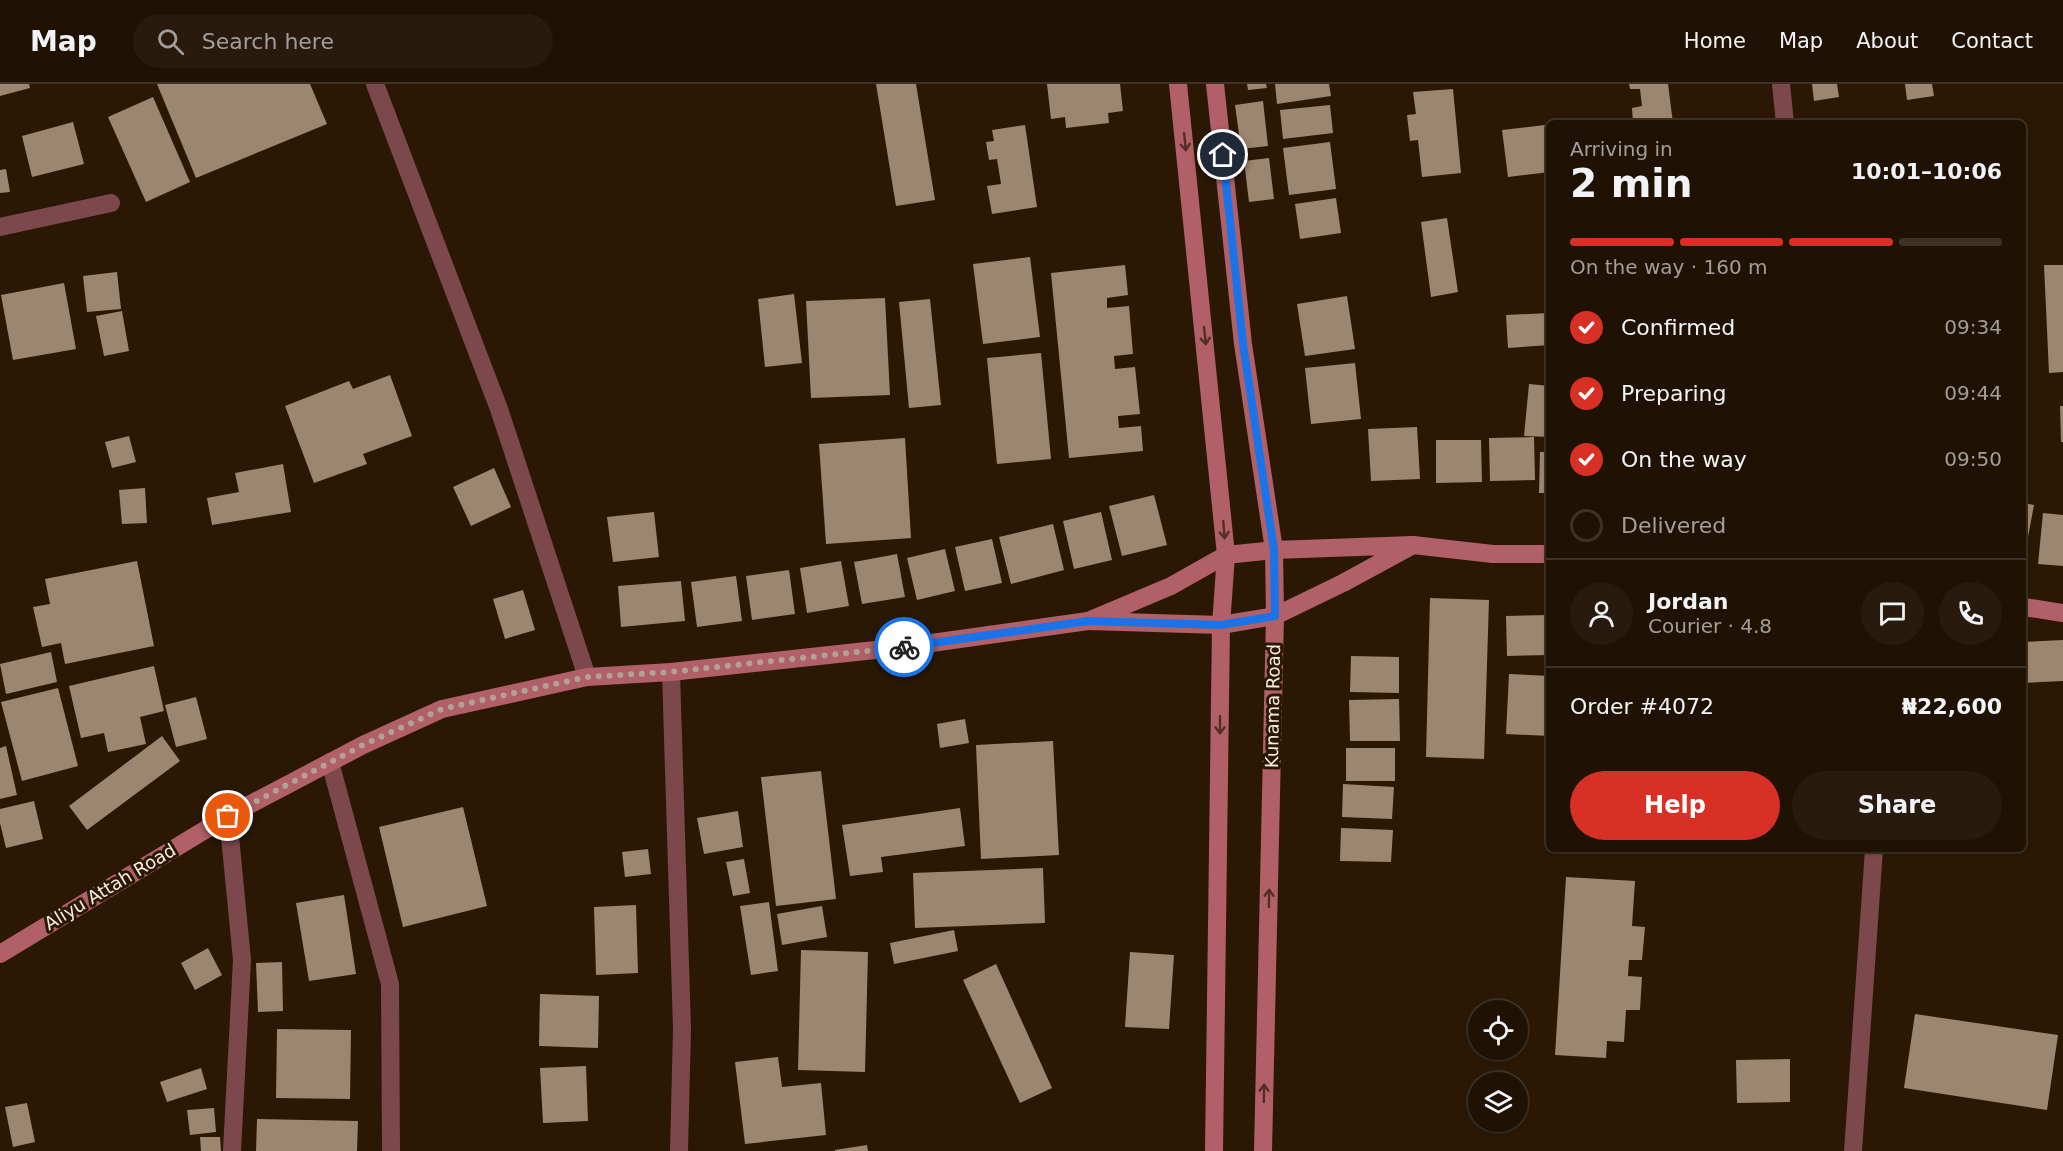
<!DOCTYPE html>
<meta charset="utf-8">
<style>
:root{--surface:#201203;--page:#281b0d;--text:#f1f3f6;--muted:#a29e9a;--line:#3d3225;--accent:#d93025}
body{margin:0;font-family:"DejaVu Sans",sans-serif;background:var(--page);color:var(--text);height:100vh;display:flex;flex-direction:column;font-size:22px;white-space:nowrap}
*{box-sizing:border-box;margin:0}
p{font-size:20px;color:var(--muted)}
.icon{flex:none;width:33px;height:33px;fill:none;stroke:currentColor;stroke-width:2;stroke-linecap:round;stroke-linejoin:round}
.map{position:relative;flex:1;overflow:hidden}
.drawer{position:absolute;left:1546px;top:36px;width:480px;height:732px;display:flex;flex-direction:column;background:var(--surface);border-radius:9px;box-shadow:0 2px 4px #0004,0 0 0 2px var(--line)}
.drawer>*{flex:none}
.tools{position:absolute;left:1468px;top:916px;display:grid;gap:12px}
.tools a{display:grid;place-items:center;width:60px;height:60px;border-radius:50%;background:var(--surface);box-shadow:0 2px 4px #0004,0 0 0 2px var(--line);font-size:30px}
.pin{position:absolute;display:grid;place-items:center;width:51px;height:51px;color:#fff;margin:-26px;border:3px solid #fff;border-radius:50%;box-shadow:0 2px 6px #0007}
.courier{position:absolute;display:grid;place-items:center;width:60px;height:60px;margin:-30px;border:4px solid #1a73e8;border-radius:50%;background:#fff;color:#222;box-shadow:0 2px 8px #0007}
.head em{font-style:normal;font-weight:800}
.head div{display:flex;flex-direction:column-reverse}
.head{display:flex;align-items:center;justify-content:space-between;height:102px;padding:0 24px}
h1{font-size:39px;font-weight:800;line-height:45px}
.bar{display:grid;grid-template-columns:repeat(4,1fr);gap:9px 6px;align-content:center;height:72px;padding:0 24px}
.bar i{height:8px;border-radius:4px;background:var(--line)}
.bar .current{background:var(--accent)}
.bar p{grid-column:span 4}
.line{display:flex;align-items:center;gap:15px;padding:0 24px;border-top:2px solid var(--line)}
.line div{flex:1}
.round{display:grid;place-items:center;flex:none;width:63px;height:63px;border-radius:32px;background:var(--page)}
ol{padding:0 24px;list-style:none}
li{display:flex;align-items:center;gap:18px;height:66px}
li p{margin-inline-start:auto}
li .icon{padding:6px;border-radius:50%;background:var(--accent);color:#fff;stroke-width:4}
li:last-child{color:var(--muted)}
li i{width:33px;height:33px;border:3px solid var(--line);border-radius:50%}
.button{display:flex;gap:12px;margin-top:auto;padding:12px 24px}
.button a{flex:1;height:69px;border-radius:36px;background:var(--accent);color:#fff;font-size:24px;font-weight:800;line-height:69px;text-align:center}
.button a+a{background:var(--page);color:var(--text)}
header{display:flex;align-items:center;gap:36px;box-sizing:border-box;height:84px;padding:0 30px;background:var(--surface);border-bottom:2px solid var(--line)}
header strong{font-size:28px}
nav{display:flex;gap:33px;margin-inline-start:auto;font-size:21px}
.search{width:420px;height:54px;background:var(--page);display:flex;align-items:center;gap:15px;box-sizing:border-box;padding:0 21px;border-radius:33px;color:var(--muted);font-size:22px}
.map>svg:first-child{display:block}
.building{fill:#9d866f}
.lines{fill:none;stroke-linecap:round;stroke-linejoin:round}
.street{stroke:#7c484c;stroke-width:18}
.secondary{stroke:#b26067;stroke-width:18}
.oneway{stroke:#532e22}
.done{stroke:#b1a293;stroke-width:6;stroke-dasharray:0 10.8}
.route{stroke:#1a73e8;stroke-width:8}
.labels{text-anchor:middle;stroke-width:6;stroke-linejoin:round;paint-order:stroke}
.street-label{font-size:18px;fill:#f9ede0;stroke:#2a1804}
</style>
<header>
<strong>Map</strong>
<div class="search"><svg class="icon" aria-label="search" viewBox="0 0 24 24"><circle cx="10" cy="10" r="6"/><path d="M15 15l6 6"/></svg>Search here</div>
<nav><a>Home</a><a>Map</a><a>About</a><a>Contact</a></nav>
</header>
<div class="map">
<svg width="2063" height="1067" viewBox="0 0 2063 1067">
<rect width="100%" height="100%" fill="#2a1804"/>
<g class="building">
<polygon points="0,0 29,0 30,4 0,12"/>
<polygon points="157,0 310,0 327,40 196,94"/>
<polygon points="876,0 916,0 935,116 896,122"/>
<polygon points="1047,0 1120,0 1123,27 1108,29 1109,39 1066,44 1065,33 1051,35"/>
<polygon points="1247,0 1266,0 1267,4 1248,6"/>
<polygon points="1275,0 1329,0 1331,12 1277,20"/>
<polygon points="1629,0 1668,0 1673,39 1633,39 1632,24 1642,22 1640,5 1630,5"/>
<polygon points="1812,0 1837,0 1839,13 1814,17"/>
<polygon points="1905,0 1932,0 1934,12 1907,16"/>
<polygon points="1453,5 1461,89 1422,93 1418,56 1410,57 1407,31 1416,30 1413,8"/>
<polygon points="153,13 190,98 146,118 108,33"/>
<polygon points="1263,17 1268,62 1241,65 1235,21"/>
<polygon points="1330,21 1333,49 1283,55 1280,26"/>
<polygon points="73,38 84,80 32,93 22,52"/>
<polygon points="1025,41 1037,123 992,130 987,102 1001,100 997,75 989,76 986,58 994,57 992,46"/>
<polygon points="1545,41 1550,88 1508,93 1502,46"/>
<polygon points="1330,58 1336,105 1289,111 1283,64"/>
<polygon points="1269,74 1274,115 1249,118 1244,77"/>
<polygon points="6,85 10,108 0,109 0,86"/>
<polygon points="1336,114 1341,149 1300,155 1295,120"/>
<polygon points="1447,134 1458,208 1431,213 1421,138"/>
<polygon points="1030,173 1040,253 983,260 973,180"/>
<polygon points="1125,181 1128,211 1107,214 1107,224 1129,222 1133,270 1114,272 1115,285 1135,283 1140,330 1118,332 1119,344 1141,342 1143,367 1069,374 1051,189"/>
<polygon points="2044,181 2063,181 2063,288 2049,289"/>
<polygon points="117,188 121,225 87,228 83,192"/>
<polygon points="64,199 76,265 13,276 1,211"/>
<polygon points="794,210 802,279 765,283 758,215"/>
<polygon points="1347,212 1355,265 1305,272 1297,220"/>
<polygon points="885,214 890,311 811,314 806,217"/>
<polygon points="930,215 941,321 909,324 899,218"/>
<polygon points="122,227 129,267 104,272 96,232"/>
<polygon points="1550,229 1550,261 1508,264 1506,231"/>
<polygon points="1041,269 1051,375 997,380 987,274"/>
<polygon points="1355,279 1361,335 1311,340 1305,284"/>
<polygon points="390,291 412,352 363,370 367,380 314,399 285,322 349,297 353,305"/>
<polygon points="1529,300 1550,302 1550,353 1524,352"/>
<polygon points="2060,322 2063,322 2063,358 2061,358"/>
<polygon points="1417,343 1420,395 1371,397 1368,345"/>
<polygon points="129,352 136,378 112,384 105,358"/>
<polygon points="1534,353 1535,396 1490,397 1489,354"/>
<polygon points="905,354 911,454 826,460 819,360"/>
<polygon points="1436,356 1481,356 1482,398 1436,399"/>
<polygon points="1540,368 1550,368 1550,409 1539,409"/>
<polygon points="283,380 291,428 212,441 207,414 239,408 235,389"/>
<polygon points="494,384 511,423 471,442 453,403"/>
<polygon points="145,404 147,439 122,440 119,406"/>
<polygon points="1154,411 1167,461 1122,472 1109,422"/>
<polygon points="2024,419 2034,421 2025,469 2024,469"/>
<polygon points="654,428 659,473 613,478 607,433"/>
<polygon points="1101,428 1112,476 1074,485 1063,437"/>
<polygon points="2043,429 2063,431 2063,482 2038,480"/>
<polygon points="1053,440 1064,486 1011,500 999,453"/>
<polygon points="992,455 1002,499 965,507 955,463"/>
<polygon points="945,465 955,507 917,516 907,474"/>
<polygon points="897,470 905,513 862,520 854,478"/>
<polygon points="137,477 154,562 65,580 61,559 42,563 33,523 50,520 45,495"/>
<polygon points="841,477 849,522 807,529 800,484"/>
<polygon points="789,486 795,530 752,536 746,492"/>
<polygon points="736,492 742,537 697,543 691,498"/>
<polygon points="681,497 685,537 621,543 618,502"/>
<polygon points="523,506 535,546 505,555 493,515"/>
<polygon points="1430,514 1489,516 1484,675 1426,673"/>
<polygon points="1550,531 1550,571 1507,572 1506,532"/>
<polygon points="2063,556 2063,597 2024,599 2024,558"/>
<polygon points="51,568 57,598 6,610 0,580"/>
<polygon points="1351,572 1399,573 1399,609 1350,608"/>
<polygon points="154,582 164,627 140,633 146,660 108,668 104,649 81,654 69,602"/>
<polygon points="1509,590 1550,592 1550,652 1506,650"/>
<polygon points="58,604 78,682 22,697 1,618"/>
<polygon points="196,613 207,655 176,663 165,621"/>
<polygon points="1399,615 1400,657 1350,657 1349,616"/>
<polygon points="965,635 969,659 940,664 937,640"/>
<polygon points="162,652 180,677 87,746 69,722"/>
<polygon points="1053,657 1059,771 981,775 976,661"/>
<polygon points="6,662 17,711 0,715 0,664"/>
<rect x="1346" y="664" width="49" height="33"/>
<polygon points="821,687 836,815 776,822 761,693"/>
<polygon points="1343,700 1394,703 1392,735 1342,733"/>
<polygon points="34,717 43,755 6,764 0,739 0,725"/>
<polygon points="463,723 487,822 403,843 379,743"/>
<polygon points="960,724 965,762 881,773 883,788 850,792 842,741"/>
<polygon points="738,727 743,763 704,770 697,734"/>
<polygon points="1341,744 1393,746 1391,778 1340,777"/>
<polygon points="648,765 651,790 625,793 622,768"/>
<polygon points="744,775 750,809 733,812 726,778"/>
<polygon points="1043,784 1045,839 915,844 913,789"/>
<polygon points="1566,793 1635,797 1632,842 1645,843 1642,876 1629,876 1628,892 1642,893 1640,926 1626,926 1624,958 1607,957 1606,974 1555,971"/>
<polygon points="344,811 356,890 309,897 296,819"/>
<polygon points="769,818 778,887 751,891 740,822"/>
<polygon points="636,821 638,889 596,891 594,823"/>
<polygon points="822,822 827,853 782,861 777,830"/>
<polygon points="954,846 958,867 894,880 890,859"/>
<polygon points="208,864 222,891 195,906 181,879"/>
<polygon points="801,866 868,868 865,988 798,986"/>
<polygon points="1130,868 1174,871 1169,945 1125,943"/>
<polygon points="282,878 283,927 258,928 256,879"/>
<polygon points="996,880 1052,1004 1020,1019 963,896"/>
<polygon points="540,910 599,912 598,964 539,962"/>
<polygon points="1915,930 2058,951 2047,1026 1904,1004"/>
<polygon points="277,945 351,946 350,1015 276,1014"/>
<polygon points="778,973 782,1003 821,999 826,1051 745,1060 735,978"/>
<polygon points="1790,975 1790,1018 1737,1019 1736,976"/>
<polygon points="586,982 588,1037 543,1039 540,984"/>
<polygon points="201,984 207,1005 167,1018 160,998"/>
<polygon points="27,1019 35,1058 13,1063 5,1023"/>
<polygon points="214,1024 216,1048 190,1051 187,1026"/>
<polygon points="257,1035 358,1037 357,1067 256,1067"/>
<polygon points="200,1053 220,1053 221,1067 201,1067"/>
<polygon points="867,1061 868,1067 835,1067 835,1066"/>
</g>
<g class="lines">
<g class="street">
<polyline points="375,0 499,325 587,593"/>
<polyline points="1781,0 1785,39"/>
<polyline points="0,143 111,119"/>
<polyline points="671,588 682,945 679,1067"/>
<polyline points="330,678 390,900 391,1067"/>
<polyline points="228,732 242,876 232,1067"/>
<polyline points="1853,1067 1874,765"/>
</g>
<g class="secondary">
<polyline points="1178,0 1226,471 1221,541 1214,1067"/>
<polyline points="1215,0 1243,260 1274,466 1275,532 1263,1067"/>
<polygon points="1413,461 1343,499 1275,532 1221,541 1088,537 1171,502 1226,471 1274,466"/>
<polyline points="1413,461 1493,470 1550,470"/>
<polyline points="2024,523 2063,529"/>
<polyline points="0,870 228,732 363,661 442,625 587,593 671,588 903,563 1088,537"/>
</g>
</g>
<defs><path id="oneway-shaft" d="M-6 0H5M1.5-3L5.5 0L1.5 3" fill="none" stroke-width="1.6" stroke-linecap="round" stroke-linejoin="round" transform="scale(1.5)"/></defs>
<g class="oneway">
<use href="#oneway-shaft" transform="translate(1185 58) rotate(84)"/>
<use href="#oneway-shaft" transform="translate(1205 252) rotate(84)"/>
<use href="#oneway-shaft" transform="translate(1224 446) rotate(85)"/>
<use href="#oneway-shaft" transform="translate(1220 641) rotate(90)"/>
<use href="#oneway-shaft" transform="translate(1269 814) rotate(-89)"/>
<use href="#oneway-shaft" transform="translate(1264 1009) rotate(-89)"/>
</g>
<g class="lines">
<polyline class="done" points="228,732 363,661 442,625 587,593 670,588 904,563"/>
<polyline class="route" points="904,563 1088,537 1221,541 1275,532 1274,466 1243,260 1223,71"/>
</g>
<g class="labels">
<g class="street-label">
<text transform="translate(1273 622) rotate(-89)" y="6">Kunama Road</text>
<text transform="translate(110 803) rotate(-31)" y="6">Aliyu Attah Road</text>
</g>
</g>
</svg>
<div class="tools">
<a><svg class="icon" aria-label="locate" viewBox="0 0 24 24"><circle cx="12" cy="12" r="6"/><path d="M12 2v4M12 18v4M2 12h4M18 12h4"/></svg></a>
<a><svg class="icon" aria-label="layers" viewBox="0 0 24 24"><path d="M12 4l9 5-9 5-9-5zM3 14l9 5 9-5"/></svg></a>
</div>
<div class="pin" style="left:228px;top:732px;background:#ea580c"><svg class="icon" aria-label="bag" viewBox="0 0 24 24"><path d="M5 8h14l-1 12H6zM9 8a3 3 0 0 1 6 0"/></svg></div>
<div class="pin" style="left:1223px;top:71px;background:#1f2937"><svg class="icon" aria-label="home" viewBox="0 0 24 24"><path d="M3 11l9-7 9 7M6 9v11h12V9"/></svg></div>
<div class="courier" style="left:904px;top:563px"><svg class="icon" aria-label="bike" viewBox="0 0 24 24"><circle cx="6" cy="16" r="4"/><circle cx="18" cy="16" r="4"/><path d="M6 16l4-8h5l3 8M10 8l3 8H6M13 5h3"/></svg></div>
<section class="drawer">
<div class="head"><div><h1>2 min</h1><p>Arriving in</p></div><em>10:01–10:06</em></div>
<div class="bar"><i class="current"></i><i class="current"></i><i class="current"></i><i></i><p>On the way · 160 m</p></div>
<ol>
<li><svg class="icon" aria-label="check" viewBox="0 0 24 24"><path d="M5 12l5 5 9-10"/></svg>Confirmed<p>09:34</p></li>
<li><svg class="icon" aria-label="check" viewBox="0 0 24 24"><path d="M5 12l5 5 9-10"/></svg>Preparing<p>09:44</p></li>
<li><svg class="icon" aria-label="check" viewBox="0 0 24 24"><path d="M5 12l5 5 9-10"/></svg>On the way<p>09:50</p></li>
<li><i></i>Delivered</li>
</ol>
<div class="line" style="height:108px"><a class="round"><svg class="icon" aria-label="person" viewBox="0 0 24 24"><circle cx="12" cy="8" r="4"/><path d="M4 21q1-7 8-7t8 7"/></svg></a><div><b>Jordan</b><p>Courier · 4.8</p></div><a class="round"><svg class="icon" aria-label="chat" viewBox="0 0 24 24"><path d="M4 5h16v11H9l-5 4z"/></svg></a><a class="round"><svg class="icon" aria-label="phone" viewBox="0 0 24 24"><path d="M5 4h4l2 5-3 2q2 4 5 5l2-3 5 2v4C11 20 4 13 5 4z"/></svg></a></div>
<div class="line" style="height:78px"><div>Order #4072</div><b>₦22,600</b></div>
<div class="button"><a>Help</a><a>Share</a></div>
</section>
</div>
